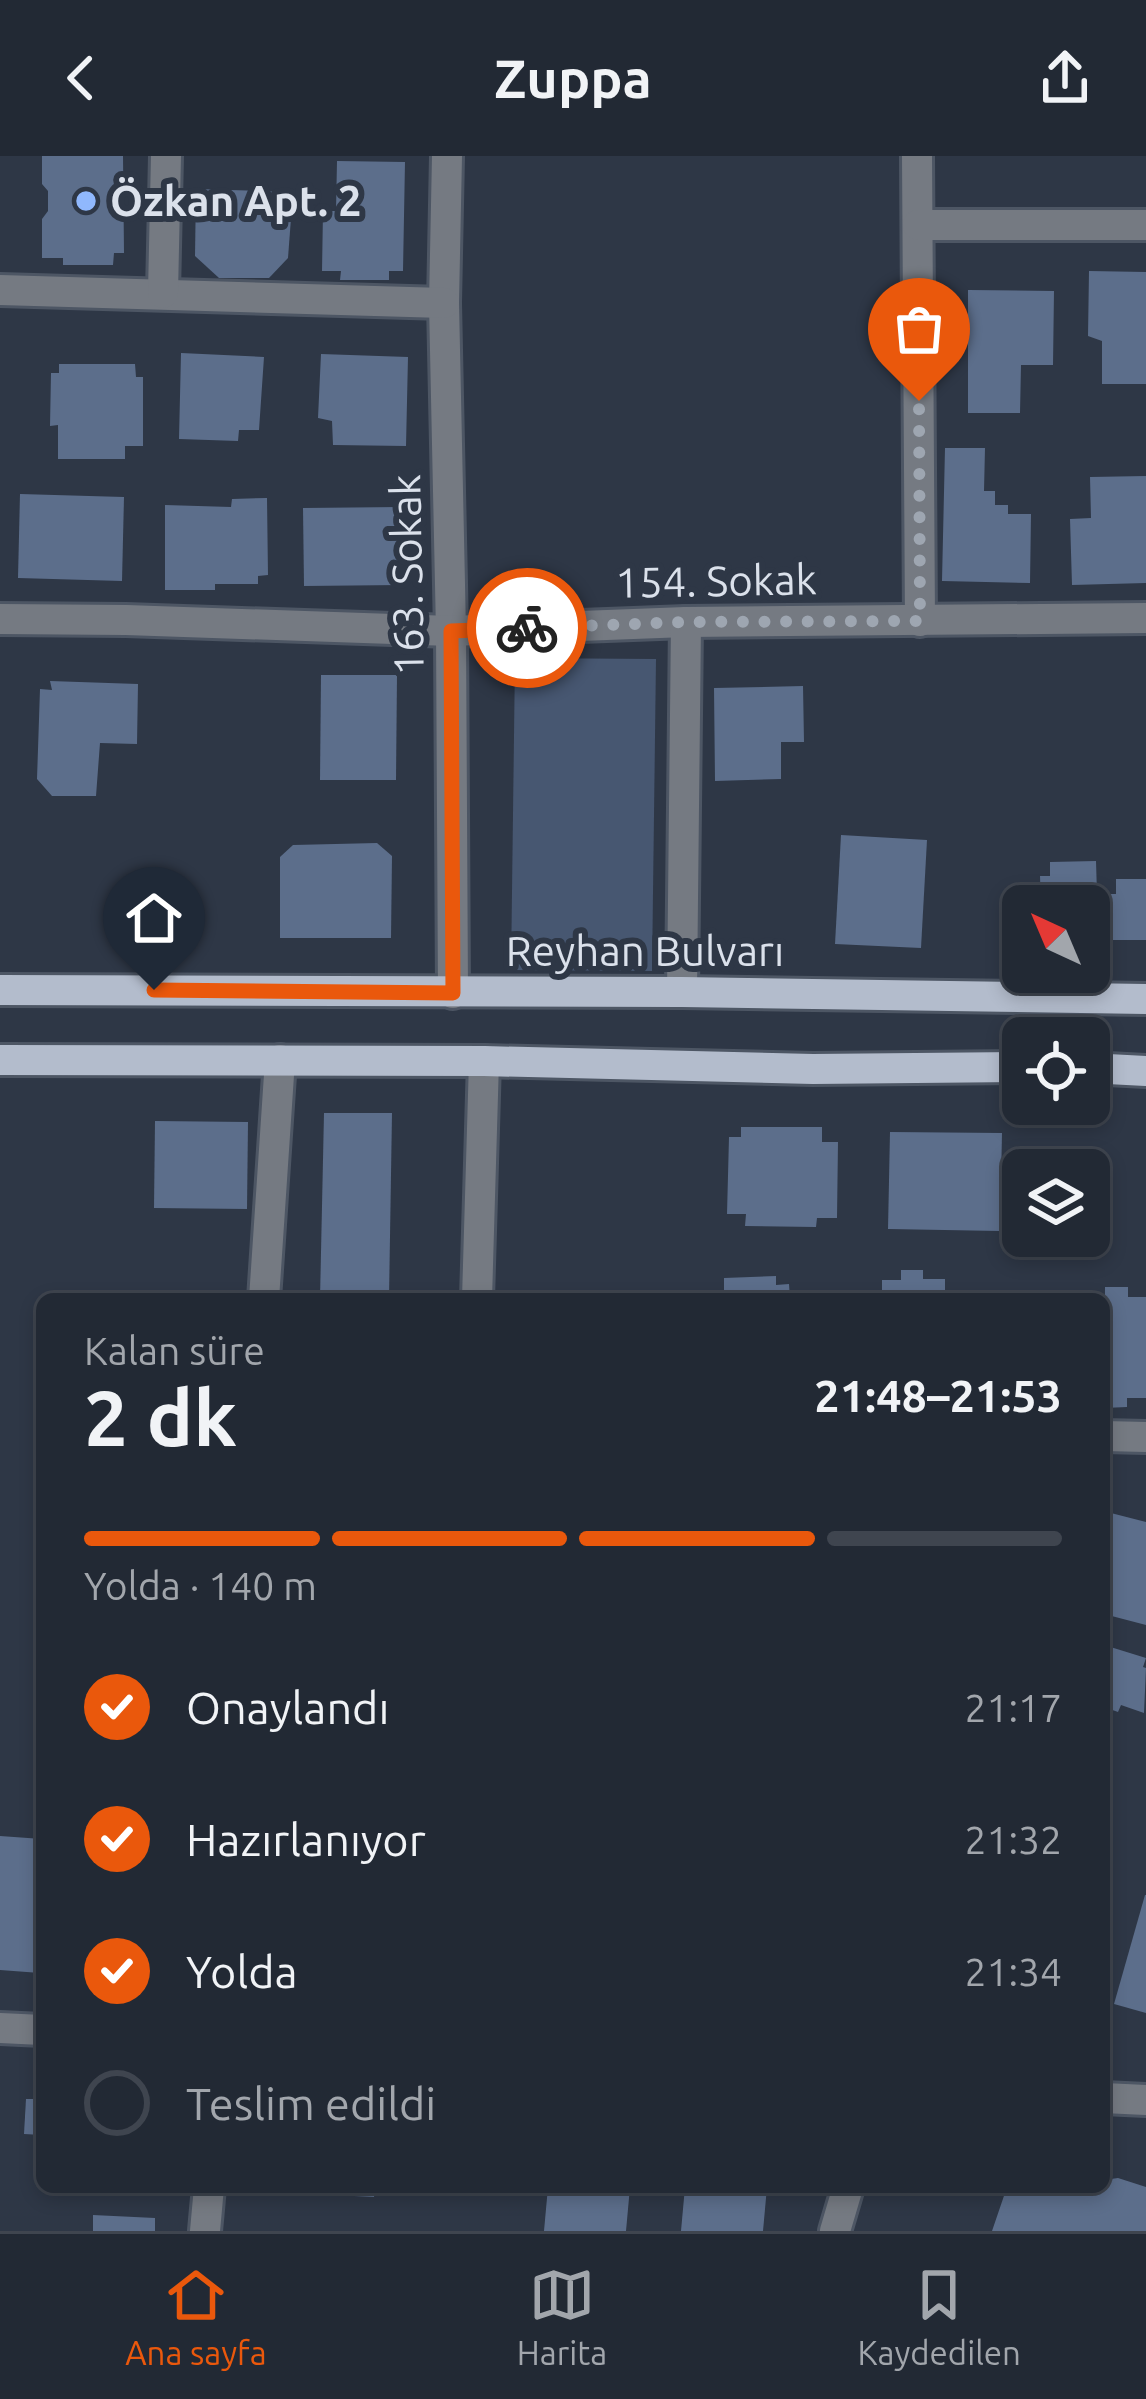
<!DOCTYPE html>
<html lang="tr">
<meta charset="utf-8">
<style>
:root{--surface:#222934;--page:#2e3540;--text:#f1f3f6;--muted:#a2a6ac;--line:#3f454f;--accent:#ea580c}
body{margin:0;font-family:Ubuntu,sans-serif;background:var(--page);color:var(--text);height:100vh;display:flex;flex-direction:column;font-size:45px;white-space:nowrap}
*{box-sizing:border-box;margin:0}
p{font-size:39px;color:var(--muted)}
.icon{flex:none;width:66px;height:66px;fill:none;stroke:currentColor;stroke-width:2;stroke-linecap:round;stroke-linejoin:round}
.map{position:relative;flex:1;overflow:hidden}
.side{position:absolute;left:36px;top:1137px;width:1074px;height:900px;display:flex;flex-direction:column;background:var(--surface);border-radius:18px;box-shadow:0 6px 18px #0003,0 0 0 3px var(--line)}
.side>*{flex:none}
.needle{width:78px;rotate:316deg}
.controls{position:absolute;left:1002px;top:729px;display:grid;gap:24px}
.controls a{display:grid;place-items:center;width:108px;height:108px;border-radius:18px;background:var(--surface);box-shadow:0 6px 18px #0003,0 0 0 3px var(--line);font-size:60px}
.pin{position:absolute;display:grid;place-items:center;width:102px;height:102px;color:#fff;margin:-123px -51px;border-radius:50% 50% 50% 0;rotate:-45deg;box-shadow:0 0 12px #0007}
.pin .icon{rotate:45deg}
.courier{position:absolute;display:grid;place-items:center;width:120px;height:120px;margin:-60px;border:9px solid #ea580c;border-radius:50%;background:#fff;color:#222;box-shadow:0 3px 15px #0007}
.overview em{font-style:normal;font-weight:700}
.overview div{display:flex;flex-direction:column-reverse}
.overview{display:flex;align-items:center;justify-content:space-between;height:204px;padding:0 48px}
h1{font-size:78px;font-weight:700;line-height:90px}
.bar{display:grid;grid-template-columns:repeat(4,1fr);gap:18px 12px;align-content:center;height:144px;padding:0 48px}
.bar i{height:15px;border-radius:9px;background:var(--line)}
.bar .active{background:var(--accent)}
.bar p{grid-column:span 4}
ol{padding:0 48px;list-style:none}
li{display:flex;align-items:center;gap:36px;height:132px}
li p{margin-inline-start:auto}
li .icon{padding:12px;border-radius:50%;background:var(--accent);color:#fff;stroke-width:4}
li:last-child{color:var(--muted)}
li i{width:66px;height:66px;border:6px solid var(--line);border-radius:50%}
header{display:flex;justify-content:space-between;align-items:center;height:156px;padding:0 48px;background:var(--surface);font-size:54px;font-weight:700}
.tabs{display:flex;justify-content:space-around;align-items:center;height:168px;border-top:3px solid var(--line);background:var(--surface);font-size:33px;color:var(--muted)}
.tabs a{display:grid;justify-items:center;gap:6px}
.tabs .active{color:var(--accent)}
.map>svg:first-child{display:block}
.green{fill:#475771}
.building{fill:#5c6e8b}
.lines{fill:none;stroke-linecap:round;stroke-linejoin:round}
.minor-casing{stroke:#4d5664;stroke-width:36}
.major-casing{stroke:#4d5664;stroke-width:36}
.minor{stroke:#757a82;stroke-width:30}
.major{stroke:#b3bccc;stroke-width:30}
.done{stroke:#9ea6b1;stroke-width:12;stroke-dasharray:0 21.6}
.route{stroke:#ea580c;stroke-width:15}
.poi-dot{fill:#90b8fd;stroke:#2e3746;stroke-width:4.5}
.labels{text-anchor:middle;stroke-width:12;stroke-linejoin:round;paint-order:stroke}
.poi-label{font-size:42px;font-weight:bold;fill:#dbe1eb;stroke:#2e3746;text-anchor:start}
.street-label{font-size:42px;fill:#dbe1eb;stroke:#2e3746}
</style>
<header><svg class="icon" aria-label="back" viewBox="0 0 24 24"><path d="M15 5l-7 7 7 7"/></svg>Zuppa<svg class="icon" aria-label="share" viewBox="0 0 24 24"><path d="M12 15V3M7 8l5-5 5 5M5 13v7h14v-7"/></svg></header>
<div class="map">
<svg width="1146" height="2075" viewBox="0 0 1146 2075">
<rect width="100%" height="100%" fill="#2e3746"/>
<polygon class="green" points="515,502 656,503 652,815 511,814"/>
<g class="building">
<polygon points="42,0 123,0 124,97 114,97 113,109 63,109 63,102 42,102 42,63 48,55 48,35 42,28"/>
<polygon points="337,5 405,6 403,115 389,115 389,124 340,124 341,115 322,115 323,55 336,55"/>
<polygon points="196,33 293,36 288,102 269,122 219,122 195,100"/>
<polygon points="1089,115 1146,116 1146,228 1102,228 1102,185 1088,180"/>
<polygon points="968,134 1054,135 1053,209 1021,209 1020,257 968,257"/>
<polygon points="181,197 264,201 259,274 239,274 238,285 179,283"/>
<polygon points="321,198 408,201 406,290 333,289 332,265 318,262"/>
<polygon points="59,208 135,208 136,221 143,221 143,290 125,290 125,303 58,303 58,269 50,270 51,217 59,217"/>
<polygon points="945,292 985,292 984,335 995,335 995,349 1008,349 1008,358 1031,358 1030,427 942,425"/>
<polygon points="1146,320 1146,427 1072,429 1070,363 1091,362 1090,321"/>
<polygon points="20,338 124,341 122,425 18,422"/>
<polygon points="267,342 268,419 258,420 258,428 215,428 215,434 165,434 165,349 231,351 232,343"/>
<polygon points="400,351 401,429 304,430 303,352"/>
<polygon points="321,519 397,519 396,624 320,624"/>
<polygon points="50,525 138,528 137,588 100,587 96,640 52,640 37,623 40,533 52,534"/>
<polygon points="803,530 804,586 781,586 781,623 715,625 714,532"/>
<polygon points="841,679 927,684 921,792 835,788"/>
<polygon points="377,687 392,700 391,782 280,782 280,701 293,689"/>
<polygon points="1096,705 1097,738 1116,738 1116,723 1146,723 1146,784 1089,784 1089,750 1041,750 1040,720 1050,720 1050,706"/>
<polygon points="324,957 392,957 389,1143 320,1143"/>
<polygon points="155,965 248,966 247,1053 154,1052"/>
<polygon points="741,971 822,971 822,986 838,986 837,1062 817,1062 816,1071 745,1070 746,1058 727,1058 729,981 741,981"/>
<polygon points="890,976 1002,977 1000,1075 888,1073"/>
<polygon points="901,1114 923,1114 923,1123 945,1123 945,1143 882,1143 882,1124 901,1124"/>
<polygon points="776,1120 776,1129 789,1128 790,1143 718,1143 718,1136 724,1136 724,1122"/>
<polygon points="1105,1131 1128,1131 1128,1141 1146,1141 1146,1242 1127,1242 1127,1251 1104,1252"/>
<polygon points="1107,1356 1146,1366 1146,1469 1104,1458 1104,1367"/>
<polygon points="1104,1489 1146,1502 1143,1511 1146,1512 1144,1557 1121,1549 1118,1556 1104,1551"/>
<polygon points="0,1680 42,1683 40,1817 0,1814"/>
<polygon points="1145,1739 1146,1739 1146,1857 1114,1848"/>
<polygon points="26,1943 42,1943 42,1979 24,1978"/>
<polygon points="1118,2022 1146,2031 1146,2075 992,2075 1007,2031 1104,2031 1104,2024"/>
<polygon points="276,2031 375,2031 374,2041 275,2036"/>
<polygon points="548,2031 630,2031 626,2075 544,2075"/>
<polygon points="685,2031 767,2031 763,2075 681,2075"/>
<polygon points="93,2059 155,2062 155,2075 93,2075"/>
</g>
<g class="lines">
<defs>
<g id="minor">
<polyline points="447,0 444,147 451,475 453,837"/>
<polyline points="917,0 920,465"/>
<polyline points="918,69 1146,69"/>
<polyline points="0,134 444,147"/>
<polyline points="163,137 166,0"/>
<polyline points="0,463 126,464 451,475 686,466 1146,462"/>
<polyline points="682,836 686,466"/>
<polyline points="264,1143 280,904"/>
<polyline points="477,1143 484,905"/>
<polyline points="1104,1280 1146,1281"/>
<polyline points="0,1872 42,1874"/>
<polyline points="1104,1942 1146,1944"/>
<polyline points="205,2075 209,2031"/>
<polyline points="835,2075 848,2031"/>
</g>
<g id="major">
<polyline points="0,834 682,836 1146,843"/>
<polyline points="0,904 484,905 813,913 1023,911"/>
<polyline points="1089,912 1146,915"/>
</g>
</defs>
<use href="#minor" class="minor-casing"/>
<use href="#major" class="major-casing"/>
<use href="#minor" class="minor"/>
<use href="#major" class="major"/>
</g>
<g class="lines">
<polyline class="done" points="527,472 686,466 920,465 919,245"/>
<polyline class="route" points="154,834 453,837 451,475 527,472"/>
</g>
<circle class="poi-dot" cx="86" cy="45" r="12"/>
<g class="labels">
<g class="poi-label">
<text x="110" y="60">Özkan Apt. 2</text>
</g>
<g class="street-label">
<text transform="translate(407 419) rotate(-91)" y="15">163. Sokak</text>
<text transform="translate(716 425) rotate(-1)" y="15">154. Sokak</text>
<text x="645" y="810">Reyhan Bulvarı</text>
</g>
</g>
</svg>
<div class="controls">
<a><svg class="needle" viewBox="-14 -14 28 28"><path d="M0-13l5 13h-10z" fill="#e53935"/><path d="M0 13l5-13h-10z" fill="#a2a6ac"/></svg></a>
<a><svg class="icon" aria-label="locate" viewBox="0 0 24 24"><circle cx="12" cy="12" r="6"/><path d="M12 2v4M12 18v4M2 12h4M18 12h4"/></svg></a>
<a><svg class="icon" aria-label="layers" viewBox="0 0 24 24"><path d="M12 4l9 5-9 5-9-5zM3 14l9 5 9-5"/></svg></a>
</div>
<div class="pin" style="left:919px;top:245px;background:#ea580c"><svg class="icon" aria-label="bag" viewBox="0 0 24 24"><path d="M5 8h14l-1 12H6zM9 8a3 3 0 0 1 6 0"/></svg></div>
<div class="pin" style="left:154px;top:834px;background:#1f2937"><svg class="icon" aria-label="home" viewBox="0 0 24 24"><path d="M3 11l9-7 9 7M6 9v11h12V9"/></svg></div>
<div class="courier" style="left:527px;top:472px"><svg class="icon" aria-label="bike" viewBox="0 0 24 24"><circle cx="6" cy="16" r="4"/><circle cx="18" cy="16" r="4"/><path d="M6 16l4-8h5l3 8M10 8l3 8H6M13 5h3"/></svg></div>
<section class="side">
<div class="overview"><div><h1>2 dk</h1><p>Kalan süre</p></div><em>21:48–21:53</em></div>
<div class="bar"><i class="active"></i><i class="active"></i><i class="active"></i><i></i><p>Yolda · 140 m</p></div>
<ol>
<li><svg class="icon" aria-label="check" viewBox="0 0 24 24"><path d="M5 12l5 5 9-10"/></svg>Onaylandı<p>21:17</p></li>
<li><svg class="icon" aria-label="check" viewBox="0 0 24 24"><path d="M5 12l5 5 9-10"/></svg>Hazırlanıyor<p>21:32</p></li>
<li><svg class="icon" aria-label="check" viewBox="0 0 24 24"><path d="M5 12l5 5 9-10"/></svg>Yolda<p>21:34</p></li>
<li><i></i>Teslim edildi</li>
</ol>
</section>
</div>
<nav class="tabs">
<a class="active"><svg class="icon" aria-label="home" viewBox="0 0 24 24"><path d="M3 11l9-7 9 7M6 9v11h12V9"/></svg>Ana sayfa</a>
<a><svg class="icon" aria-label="map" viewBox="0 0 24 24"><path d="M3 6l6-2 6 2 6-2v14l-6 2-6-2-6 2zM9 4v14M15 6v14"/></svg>Harita</a>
<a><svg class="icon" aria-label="saved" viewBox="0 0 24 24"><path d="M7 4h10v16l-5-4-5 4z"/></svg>Kaydedilen</a>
</nav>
